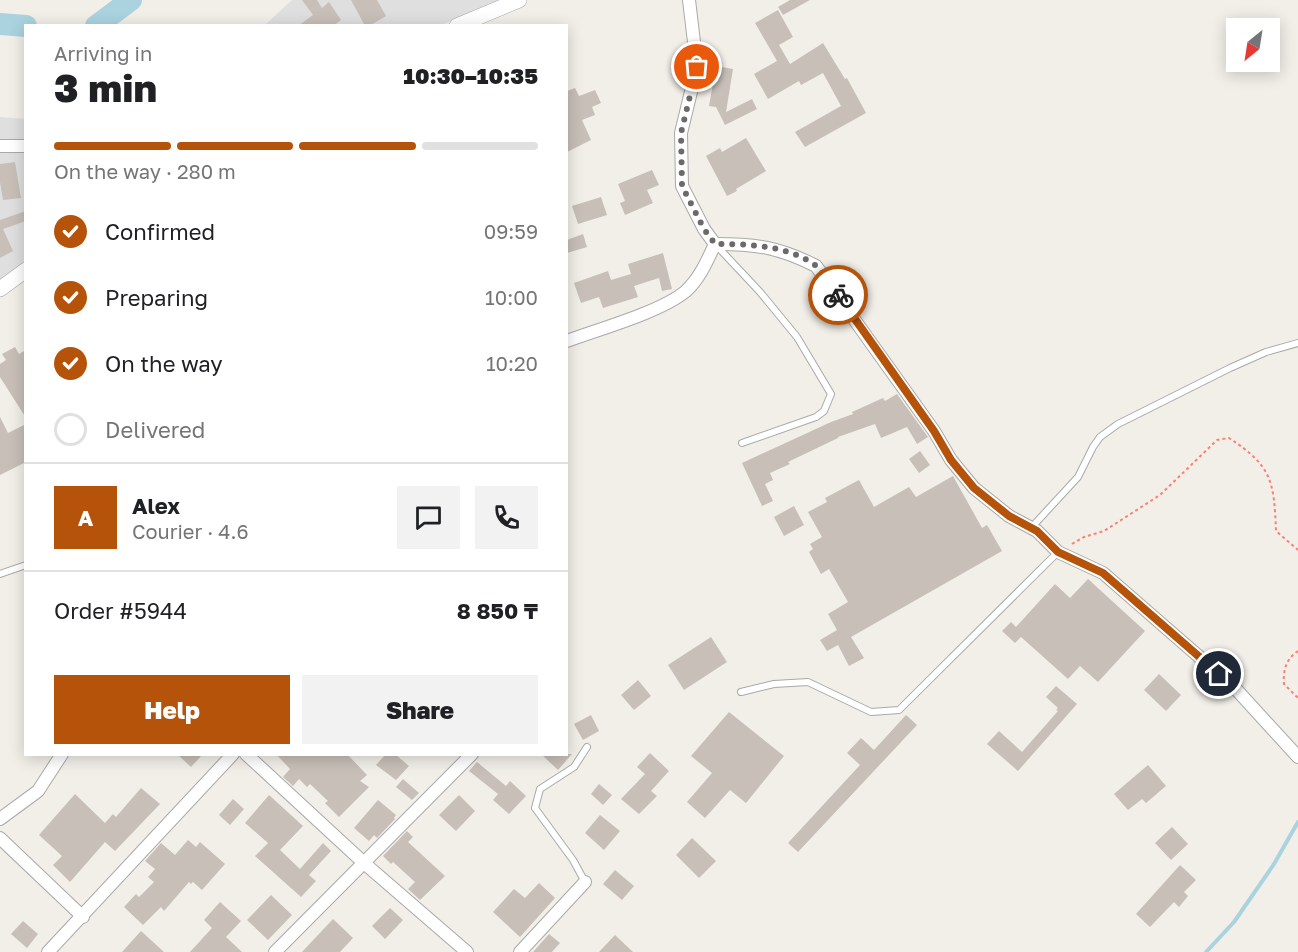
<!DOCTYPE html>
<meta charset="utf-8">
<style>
:root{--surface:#fff;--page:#f2f2f2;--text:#202124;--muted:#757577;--line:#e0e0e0;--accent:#b45309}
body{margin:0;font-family:"Golos Text",sans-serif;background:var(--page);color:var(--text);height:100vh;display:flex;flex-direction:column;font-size:22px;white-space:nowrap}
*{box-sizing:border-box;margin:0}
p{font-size:20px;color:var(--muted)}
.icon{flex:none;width:33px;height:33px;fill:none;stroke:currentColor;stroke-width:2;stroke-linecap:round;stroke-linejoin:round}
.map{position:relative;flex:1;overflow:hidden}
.panel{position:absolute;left:24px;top:24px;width:544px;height:732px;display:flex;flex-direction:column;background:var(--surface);border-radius:0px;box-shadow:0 3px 15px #0003}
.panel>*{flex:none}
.needle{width:39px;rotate:210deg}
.tools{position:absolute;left:1226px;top:18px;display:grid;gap:12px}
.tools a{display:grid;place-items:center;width:54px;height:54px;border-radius:0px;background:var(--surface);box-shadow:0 3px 15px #0003;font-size:30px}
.pin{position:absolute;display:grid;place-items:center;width:51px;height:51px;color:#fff;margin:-26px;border:3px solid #fff;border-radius:50%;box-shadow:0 2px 6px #0007}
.courier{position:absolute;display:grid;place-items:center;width:60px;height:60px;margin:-30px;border:4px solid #b45309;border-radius:50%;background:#fff;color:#222;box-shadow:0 2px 8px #0007}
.overview em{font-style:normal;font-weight:800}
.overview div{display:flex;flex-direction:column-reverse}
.overview{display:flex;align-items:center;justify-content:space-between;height:102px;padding:0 30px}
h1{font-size:39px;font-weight:800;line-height:45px}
.bar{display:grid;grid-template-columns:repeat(4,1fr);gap:9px 6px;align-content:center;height:72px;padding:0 30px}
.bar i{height:8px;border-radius:4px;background:var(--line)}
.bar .current{background:var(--accent)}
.bar p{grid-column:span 4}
.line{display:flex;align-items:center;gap:15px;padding:0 30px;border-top:2px solid var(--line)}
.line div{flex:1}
.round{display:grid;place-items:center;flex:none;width:63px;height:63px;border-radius:0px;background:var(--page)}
ol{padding:0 30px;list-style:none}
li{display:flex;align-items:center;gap:18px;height:66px}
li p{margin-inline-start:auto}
li .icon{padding:6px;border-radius:50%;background:var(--accent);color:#fff;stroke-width:4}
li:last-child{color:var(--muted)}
li i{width:33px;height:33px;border:3px solid var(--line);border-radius:50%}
.action{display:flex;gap:12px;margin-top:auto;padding:12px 30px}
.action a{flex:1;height:69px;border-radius:0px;background:var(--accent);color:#fff;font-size:24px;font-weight:800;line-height:69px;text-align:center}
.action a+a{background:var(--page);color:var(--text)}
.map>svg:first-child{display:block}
.residential{fill:#e0dfdf}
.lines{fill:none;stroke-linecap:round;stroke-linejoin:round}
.stream{stroke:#aad3df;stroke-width:4}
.river{stroke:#aad3df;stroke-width:22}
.building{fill:#c7bfb8}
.service-casing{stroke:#a9a9a9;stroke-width:8}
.minor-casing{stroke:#a9a9a9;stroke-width:14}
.tertiary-casing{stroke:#a9a9a9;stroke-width:16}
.path{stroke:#fa8072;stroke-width:2;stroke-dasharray:3 3;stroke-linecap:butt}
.service{stroke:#fff;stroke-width:6}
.minor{stroke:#fff;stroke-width:12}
.tertiary{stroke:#fff;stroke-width:15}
.done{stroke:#6b6a68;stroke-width:6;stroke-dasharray:0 10.8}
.route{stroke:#b45309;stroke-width:8}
</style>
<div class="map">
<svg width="1298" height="952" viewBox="0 0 1298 952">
<rect width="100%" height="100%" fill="#f2efe9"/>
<g class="residential">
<polygon points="292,0 502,0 441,25 264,26"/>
<polygon points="0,117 26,119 25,262 0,280"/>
</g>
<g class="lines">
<polyline class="stream" points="1206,952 1234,922 1274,864 1298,822"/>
<g class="river">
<polyline points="0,24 26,26"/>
<polyline points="96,26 131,0"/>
</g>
</g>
<g class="building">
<polygon points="302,0 317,0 322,8 329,2 341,20 333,26 298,26 313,15"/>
<polygon points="351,0 377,0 386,16 369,26 365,26"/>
<polygon points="790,0 810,0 783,15 778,7"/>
<polygon points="778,10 793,37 779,45 790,64 823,43 845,79 847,78 866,113 805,147 795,132 841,106 823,73 801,85 799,81 768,99 754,74 777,61 755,23"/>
<polygon points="716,66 733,69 726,112 752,99 757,109 725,125 716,107 709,106"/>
<polygon points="575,88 579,96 595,90 601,103 592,107 595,115 582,120 591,140 567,152 567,91"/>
<polygon points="746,138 766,171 736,189 737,191 727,196 706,156 720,148 722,152"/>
<polygon points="15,162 21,198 3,200 0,182 0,164"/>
<polygon points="652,170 659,185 647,190 653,203 625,215 620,203 625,201 618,184"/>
<polygon points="601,197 607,215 578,224 572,206"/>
<polygon points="26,211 26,221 3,229 13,251 0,258 0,220"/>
<polygon points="583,234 587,247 567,253 567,240"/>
<polygon points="663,253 672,289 662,291 659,278 634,286 638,297 603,308 599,297 581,303 574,283 608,271 611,280 631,274 628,264"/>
<polygon points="15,347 19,354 26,350 26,418 0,377 0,364 6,360 2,354"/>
<polygon points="897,394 928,437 917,444 907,427 881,438 875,424 838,437 838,438 788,462 790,464 770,473 773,480 765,484 773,501 762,506 742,463 831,422 853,414 852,412 883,398 885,401"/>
<polygon points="0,417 8,433 26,424 26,462 0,475"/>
<polygon points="920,451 930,465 919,473 909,459"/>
<polygon points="953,476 982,528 987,525 1002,551 851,637 864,658 849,666 838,645 827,651 820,640 837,630 828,614 848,602 829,569 821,574 809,552 813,549 810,544 822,537 808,512 827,502 825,498 859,480 874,507 909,487 916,497"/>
<polygon points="794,506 804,525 784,536 774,517"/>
<polygon points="1088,579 1145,631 1098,682 1080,666 1068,679 1021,637 1015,643 1002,631 1011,622 1016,627 1055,584 1070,598"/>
<polygon points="711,637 727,662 684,690 668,665"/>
<polygon points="1159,674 1181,695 1166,711 1144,690"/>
<polygon points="638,680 651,696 634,710 621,695"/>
<polygon points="1056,686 1077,704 1018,771 987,744 999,731 1022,752 1058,711 1056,710 1058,708 1046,697"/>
<polygon points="729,712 784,756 746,803 730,790 705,818 687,802 712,773 691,756"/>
<polygon points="591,715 599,731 583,740 574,724"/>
<polygon points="906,715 917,725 798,852 788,843 860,765 847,753 861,738 874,750"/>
<polygon points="650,753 669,771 651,791 657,796 639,814 621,799 645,774 637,767"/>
<polygon points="177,754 203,754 191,767"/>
<polygon points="276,754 347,754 367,775 360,781 369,787 339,817 325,803 328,801 310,784 307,787 299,779 293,786 283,777 290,769"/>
<polygon points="386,754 395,754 409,766 396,780 376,765"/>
<polygon points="541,754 572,754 558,770"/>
<polygon points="477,762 506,786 510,781 526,796 509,814 493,800 498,794 469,771"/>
<polygon points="1148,765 1166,786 1146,803 1142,799 1128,810 1114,794"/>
<polygon points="403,779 419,793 412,800 396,787"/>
<polygon points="599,784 612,795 603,805 591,794"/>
<polygon points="141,788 160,804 115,851 105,842 70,882 53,865 62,856 39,835 75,794 105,823 113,814 116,817"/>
<polygon points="269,795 303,826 280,850 300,869 323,843 331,851 309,875 316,881 301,897 255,856 268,843 245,823"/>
<polygon points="459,795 475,811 456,831 439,815"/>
<polygon points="233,799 244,809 230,825 219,815"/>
<polygon points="378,800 396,815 394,818 395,819 377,838 374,835 369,841 354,828"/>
<polygon points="600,815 620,831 604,850 585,833"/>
<polygon points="1172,827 1188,844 1171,860 1155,843"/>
<polygon points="407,831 413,837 408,842 445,876 420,900 408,889 415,882 393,862 391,864 383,856"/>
<polygon points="692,838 716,861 699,878 676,855"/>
<polygon points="188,840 196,847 200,842 225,864 202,890 193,882 191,884 189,882 164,911 161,907 143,925 124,907 136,894 139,897 154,882 148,877 155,869 145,861 161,843 175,855"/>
<polygon points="1180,865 1196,880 1184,892 1188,896 1179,907 1174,902 1150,927 1136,914"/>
<polygon points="615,870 634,886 622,900 603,884"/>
<polygon points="539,883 555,898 520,937 493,912 514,889 525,898"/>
<polygon points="271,895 292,915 268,940 247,920"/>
<polygon points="220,902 241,921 226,937 242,952 190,952 212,928 204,920"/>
<polygon points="390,908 403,920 385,939 372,926"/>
<polygon points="333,919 353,938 340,952 302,952"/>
<polygon points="23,921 38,934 27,948 11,934"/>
<polygon points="141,931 164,952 122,952"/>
<polygon points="549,934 560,943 552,952 533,952"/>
<polygon points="615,935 633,952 599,952"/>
</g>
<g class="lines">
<defs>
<g id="service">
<polyline points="715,244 760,292 797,337 831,394 824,411 816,417 742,443"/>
<polyline points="1031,528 1078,477 1093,447 1100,437 1118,424 1230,368 1266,352 1298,343"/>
<polyline points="0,574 26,565"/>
<polyline points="741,692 774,684 808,682 871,712 899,710 1058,552"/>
<polyline points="585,882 573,860 535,808 540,789 574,767 587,747"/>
</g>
<g id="minor">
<polyline points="0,146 26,146"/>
<path d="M715,244C756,244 779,247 816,266L934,431L951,460L974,488L1009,516L1037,531L1058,552L1103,573L1235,688L1298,757"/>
<path d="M567,341C599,329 661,312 686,291C700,278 707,261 715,244L704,229L682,186L681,133L697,67L689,0"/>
<polyline points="246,754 364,863 467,952"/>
<polyline points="0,819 38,791 62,754"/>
<polyline points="0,838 83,917"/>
<polyline points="48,952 233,754"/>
<polyline points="275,952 472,754"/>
<polyline points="520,952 585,882"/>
</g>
<g id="tertiary">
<polyline points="457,26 519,0"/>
<polyline points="0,289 26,270"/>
</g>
</defs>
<use href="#service" class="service-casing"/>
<use href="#minor" class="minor-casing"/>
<use href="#tertiary" class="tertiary-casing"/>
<g class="path">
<path d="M1072,544L1084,537L1104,531L1160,495L1217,440L1229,438C1272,466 1274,481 1276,531L1298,550"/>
<path d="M1298,651C1286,659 1283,670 1284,684L1298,698"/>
</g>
<use href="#service" class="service"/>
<use href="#minor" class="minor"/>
<use href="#tertiary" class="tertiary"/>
</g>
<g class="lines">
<path class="done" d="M697,67L681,133L682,186L704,229L715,244C748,244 787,245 815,265C824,272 831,286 838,295"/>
<polyline class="route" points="838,295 934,431 951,460 974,488 1009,516 1037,531 1058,552 1103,573 1219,674"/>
</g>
</svg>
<div class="tools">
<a><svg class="needle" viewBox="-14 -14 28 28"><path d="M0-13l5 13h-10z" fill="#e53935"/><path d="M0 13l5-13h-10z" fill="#757577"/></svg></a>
</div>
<div class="pin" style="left:697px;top:67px;background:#ea580c"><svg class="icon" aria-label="bag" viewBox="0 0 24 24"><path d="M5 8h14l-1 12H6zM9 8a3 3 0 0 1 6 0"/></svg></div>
<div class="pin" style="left:1219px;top:674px;background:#1f2937"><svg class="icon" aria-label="home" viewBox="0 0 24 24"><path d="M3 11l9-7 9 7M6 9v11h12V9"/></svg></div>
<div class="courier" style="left:838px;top:295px"><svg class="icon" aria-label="bike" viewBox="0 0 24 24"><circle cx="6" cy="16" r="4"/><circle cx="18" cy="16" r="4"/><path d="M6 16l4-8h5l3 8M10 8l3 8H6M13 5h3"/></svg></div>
<section class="panel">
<div class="overview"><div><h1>3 min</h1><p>Arriving in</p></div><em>10:30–10:35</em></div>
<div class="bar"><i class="current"></i><i class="current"></i><i class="current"></i><i></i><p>On the way · 280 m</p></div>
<ol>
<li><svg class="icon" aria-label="check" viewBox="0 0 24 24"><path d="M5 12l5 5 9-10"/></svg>Confirmed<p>09:59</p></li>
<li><svg class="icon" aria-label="check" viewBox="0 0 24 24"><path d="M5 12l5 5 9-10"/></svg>Preparing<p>10:00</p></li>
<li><svg class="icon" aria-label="check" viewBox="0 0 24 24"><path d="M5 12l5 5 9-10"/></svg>On the way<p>10:20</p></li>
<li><i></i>Delivered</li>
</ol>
<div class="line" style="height:108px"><b class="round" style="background:var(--accent);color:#fff">A</b><div><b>Alex</b><p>Courier · 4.6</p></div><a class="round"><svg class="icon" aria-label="chat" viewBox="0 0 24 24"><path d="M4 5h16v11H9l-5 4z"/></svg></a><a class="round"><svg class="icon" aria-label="phone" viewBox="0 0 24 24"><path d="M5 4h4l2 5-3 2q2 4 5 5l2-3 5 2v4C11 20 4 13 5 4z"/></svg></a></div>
<div class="line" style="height:78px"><div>Order #5944</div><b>8 850 ₸</b></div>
<div class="action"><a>Help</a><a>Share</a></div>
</section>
</div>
